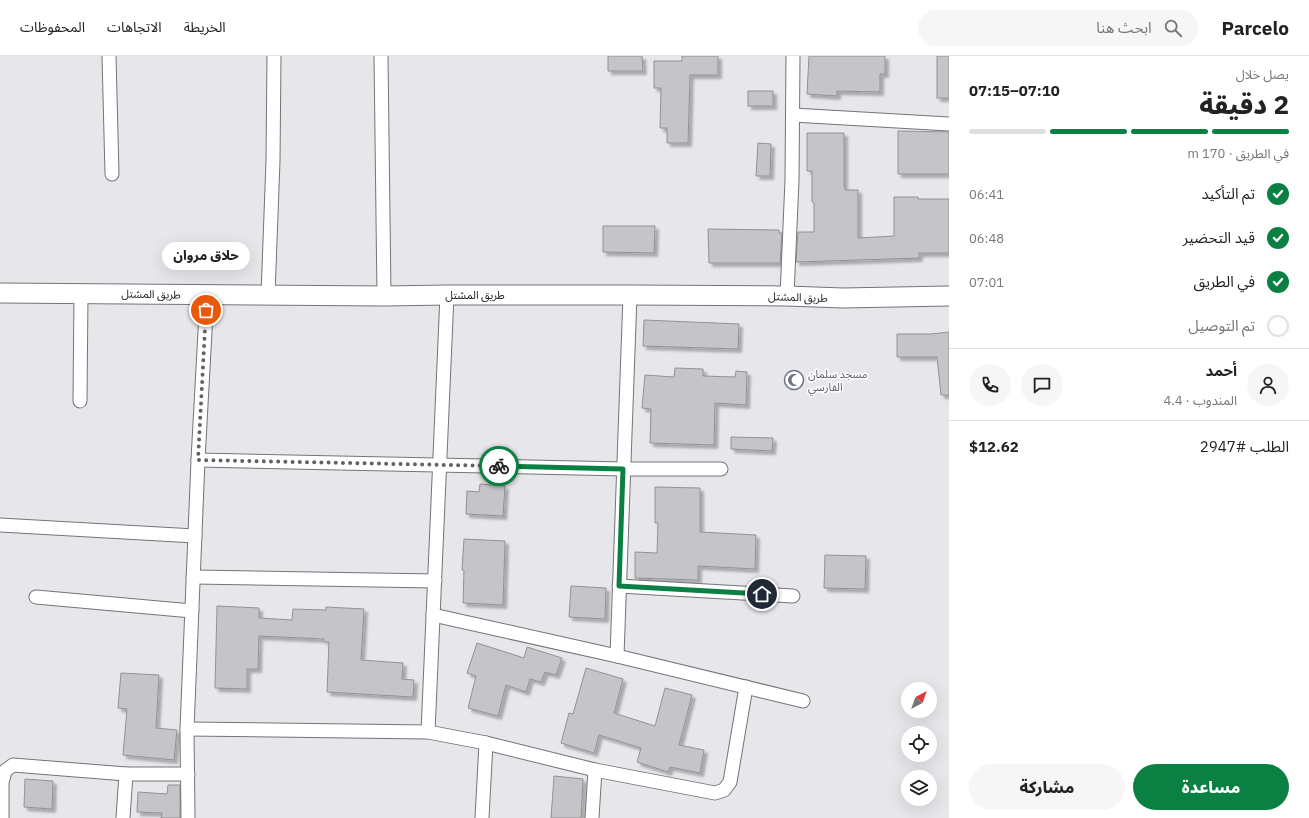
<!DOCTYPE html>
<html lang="ar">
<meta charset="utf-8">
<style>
:root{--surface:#fff;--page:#f6f6f6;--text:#222;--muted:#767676;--line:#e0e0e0;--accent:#0b8043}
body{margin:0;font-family:"IBM Plex Sans","Noto Sans Arabic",sans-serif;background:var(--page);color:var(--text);direction:rtl;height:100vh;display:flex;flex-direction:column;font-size:15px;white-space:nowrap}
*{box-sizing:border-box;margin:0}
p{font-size:13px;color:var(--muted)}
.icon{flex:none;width:22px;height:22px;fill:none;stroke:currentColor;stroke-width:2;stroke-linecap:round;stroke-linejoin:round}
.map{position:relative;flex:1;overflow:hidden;direction:ltr}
.sheet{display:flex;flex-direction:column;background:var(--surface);width:360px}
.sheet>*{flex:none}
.needle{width:26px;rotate:41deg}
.fabs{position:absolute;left:901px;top:626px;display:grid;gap:8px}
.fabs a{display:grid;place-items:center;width:36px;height:36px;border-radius:50%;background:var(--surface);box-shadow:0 4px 16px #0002;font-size:20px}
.pin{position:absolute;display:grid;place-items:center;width:34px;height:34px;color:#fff;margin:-17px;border:2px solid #fff;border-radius:50%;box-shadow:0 1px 4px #0007}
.courier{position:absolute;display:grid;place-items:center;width:40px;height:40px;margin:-20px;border:3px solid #0b8043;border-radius:50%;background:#fff;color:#222;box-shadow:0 1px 5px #0007}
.bubble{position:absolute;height:28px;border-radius:14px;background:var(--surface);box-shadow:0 4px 16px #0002;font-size:13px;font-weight:800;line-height:28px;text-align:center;direction:rtl}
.overview em{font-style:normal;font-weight:800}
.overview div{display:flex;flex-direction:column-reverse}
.overview{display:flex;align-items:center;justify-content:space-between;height:68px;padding:0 20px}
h1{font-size:26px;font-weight:800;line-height:30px}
.bar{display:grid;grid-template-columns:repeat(4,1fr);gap:6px 4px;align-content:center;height:48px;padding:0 20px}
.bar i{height:5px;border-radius:3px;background:var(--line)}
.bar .on{background:var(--accent)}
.bar p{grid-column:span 4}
.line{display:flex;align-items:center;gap:10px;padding:0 20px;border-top:1px solid var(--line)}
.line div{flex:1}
.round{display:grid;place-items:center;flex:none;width:42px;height:42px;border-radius:21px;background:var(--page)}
ol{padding:0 20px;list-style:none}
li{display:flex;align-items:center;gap:12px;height:44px}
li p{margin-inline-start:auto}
li .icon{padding:4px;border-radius:50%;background:var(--accent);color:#fff;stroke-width:4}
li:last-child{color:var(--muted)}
li i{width:22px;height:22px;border:2px solid var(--line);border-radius:50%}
.cta{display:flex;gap:8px;margin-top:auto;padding:8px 20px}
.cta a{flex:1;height:46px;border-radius:24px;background:var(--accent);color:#fff;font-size:16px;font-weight:800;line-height:46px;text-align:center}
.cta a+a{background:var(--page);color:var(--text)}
header{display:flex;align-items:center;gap:24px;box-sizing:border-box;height:56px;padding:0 20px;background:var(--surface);border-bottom:1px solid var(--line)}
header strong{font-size:19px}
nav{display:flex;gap:22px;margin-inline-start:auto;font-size:14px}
.search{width:280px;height:36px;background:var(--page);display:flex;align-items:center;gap:10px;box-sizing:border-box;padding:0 14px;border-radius:22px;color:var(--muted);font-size:15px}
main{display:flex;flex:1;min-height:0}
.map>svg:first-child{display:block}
.building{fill:#c5c5c9;stroke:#929295;filter:url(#shadow)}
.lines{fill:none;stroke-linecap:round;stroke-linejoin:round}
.street-casing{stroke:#737477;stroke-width:15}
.secondary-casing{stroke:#737477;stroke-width:21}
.street{stroke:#fff;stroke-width:13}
.secondary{stroke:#fff;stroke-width:19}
.done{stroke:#626265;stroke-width:4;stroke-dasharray:0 7.2}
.route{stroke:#0b8043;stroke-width:5}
.labels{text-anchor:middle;stroke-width:3;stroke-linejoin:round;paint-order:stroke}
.street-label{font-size:11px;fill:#1b1b1d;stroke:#fff}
.worship-label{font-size:11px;fill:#5b616d;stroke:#fff;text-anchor:start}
</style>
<header>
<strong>Parcelo</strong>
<div class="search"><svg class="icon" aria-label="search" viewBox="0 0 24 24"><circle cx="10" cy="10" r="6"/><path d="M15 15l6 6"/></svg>ابحث هنا</div>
<nav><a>الخريطة</a><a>الاتجاهات</a><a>المحفوظات</a></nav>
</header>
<main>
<section class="sheet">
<div class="overview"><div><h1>2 دقيقة</h1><p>يصل خلال</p></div><em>07:10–07:15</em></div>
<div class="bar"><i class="on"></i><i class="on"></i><i class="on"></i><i></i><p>في الطريق · 170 m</p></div>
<ol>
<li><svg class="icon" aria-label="check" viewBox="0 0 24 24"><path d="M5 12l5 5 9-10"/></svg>تم التأكيد<p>06:41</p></li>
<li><svg class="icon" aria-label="check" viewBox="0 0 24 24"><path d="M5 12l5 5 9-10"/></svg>قيد التحضير<p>06:48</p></li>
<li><svg class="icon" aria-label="check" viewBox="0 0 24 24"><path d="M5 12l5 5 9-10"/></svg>في الطريق<p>07:01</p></li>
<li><i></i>تم التوصيل</li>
</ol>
<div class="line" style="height:72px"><a class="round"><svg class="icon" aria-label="person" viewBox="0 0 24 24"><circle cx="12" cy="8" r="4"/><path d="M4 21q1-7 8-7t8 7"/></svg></a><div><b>أحمد</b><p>المندوب · 4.4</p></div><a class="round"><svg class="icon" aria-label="chat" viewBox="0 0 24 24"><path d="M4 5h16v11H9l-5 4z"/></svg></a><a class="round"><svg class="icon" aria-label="phone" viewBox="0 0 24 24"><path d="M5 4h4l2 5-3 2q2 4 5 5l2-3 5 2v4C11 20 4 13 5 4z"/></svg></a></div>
<div class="line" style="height:52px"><div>الطلب #2947</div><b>$12.62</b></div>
<div class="cta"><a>مساعدة</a><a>مشاركة</a></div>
</section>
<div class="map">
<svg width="949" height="762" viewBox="0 0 949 762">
<defs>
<filter id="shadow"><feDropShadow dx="3.5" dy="3.5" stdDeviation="1" flood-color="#0004"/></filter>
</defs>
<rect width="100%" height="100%" fill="#e7e7eb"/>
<g class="building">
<polygon points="608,0 642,0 643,15 608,15"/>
<polygon points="682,0 718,0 718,19 690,19 688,87 667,87 667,72 660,72 661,32 654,32 654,5 682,5"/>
<polygon points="809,0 885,0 885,18 880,18 880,36 837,35 837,40 807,38"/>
<rect x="937" y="0" width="12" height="42"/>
<rect x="748" y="35" width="25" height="15"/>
<polygon points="898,75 949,76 949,118 898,118"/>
<polygon points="807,77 844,77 844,131 845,131 845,134 858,134 858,182 894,180 894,141 918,141 918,143 949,143 949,197 919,197 919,202 796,206 798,176 814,176 814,147 812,146 812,115 807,115"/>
<polygon points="758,87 771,88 770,120 756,120"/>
<polygon points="603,170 655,170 654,197 603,196"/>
<polygon points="708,173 779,174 779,177 782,177 780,207 709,207"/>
<polygon points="644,264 739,268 738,293 643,290"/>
<polygon points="949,276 949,339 941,339 937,301 897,301 897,278 931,278"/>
<polygon points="675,312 703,313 703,320 735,321 736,315 747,316 746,349 715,347 714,389 650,387 651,353 642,352 645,319 674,321"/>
<polygon points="731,381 773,382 772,395 731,393"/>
<polygon points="480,428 505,430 503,460 466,458 467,435 479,436"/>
<polygon points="655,431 700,432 700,476 756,479 755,513 698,510 698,524 635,522 635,496 657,497 658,467 655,467"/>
<polygon points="464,483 505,485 503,549 463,547 464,514 462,514"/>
<polygon points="825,499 866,500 865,533 824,532"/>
<polygon points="571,530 606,532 605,563 569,561"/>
<polygon points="217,550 259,552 259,562 292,564 293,553 326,554 326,551 364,553 361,604 403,607 402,623 414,624 413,641 327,636 329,586 324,586 324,583 259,580 258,613 247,613 247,633 215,632"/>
<polygon points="477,587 524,602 527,591 562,602 556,619 545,616 541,626 530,623 526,636 506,629 498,660 468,652 476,620 467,617"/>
<polygon points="586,612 623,623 614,657 655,670 665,632 692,639 679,689 704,694 700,717 670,711 668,716 637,706 641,692 599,679 594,697 561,687 569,657 573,658"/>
<polygon points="121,617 159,619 156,672 177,674 174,704 123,699 127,653 118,652"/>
<polygon points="554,720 583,723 581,762 551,762"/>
<polygon points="25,723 53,725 52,753 24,751"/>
<polygon points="168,729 180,729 180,762 161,762 162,757 137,756 138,736 167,738"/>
</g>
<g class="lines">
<defs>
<g id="street">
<polyline points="109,0 112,118"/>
<polyline points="381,0 384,240"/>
<polyline points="793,59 949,68"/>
<polyline points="268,239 273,105 274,0"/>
<polyline points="787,240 792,124 793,0"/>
<polyline points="80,345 81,238"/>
<polyline points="198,404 623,413 721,413"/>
<polyline points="0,469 195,480"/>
<polyline points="193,521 435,525"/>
<polyline points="619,530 793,540"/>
<polyline points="36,541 192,555"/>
<polyline points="433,559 617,600 803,645"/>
<polyline points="617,600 630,239"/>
<polyline points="187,673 428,676 486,687 595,714 715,737 724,734 730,726 746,631"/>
<polyline points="428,676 447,239"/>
<polyline points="2,762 2,727 5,715 13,709 126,718 188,718"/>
<polyline points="123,762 126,718"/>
<polyline points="188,762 187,673 198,404 207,239"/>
<polyline points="482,762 486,687"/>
<polyline points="592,762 595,714"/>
</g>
<polyline id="secondary" points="0,237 384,240 447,239 630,239 787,240 843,242 949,240"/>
</defs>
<use href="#street" class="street-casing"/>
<use href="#secondary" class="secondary-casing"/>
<use href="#street" class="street"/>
<use href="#secondary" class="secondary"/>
</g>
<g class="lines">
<polyline class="done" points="206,254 198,404 499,410"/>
<polyline class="route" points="499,410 623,413 619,530 762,538"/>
</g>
<defs>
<symbol id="mosque-ring" viewBox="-11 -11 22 22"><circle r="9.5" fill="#fff" stroke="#6b7280" stroke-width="1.5"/><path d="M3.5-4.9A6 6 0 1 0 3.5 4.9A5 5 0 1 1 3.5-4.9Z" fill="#6b7280"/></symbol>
</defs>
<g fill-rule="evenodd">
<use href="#mosque-ring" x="783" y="313" width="22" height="22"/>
</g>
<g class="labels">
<g class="street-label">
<text transform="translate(151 238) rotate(1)" y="4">طريق المشتل</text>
<text x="475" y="243">طريق المشتل</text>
<text transform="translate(798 241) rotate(2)" y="4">طريق المشتل</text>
</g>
<g class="worship-label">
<text x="808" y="322">مسجد سلمان<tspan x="808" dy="13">الفارسي</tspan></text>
</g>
</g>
</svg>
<div class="fabs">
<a><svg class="needle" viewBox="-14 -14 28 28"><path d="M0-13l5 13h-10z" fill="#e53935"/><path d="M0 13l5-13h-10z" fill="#767676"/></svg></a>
<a><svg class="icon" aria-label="locate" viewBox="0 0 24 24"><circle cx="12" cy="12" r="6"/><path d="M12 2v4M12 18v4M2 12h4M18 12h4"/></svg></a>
<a><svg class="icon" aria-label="layers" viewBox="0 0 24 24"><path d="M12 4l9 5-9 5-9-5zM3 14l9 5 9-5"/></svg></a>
</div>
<div class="pin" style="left:206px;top:254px;background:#ea580c"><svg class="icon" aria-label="bag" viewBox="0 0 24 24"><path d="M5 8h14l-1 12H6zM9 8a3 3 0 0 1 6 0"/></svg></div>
<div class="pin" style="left:762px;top:538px;background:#1f2937"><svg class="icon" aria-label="home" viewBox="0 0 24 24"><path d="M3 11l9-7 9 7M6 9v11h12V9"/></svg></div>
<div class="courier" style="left:499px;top:410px"><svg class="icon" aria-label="bike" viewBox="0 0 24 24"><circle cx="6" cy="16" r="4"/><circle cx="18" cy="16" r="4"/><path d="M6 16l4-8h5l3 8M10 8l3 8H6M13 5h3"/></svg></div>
<div class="bubble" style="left:162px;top:186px;width:88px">حلاق مروان</div>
</div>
</main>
